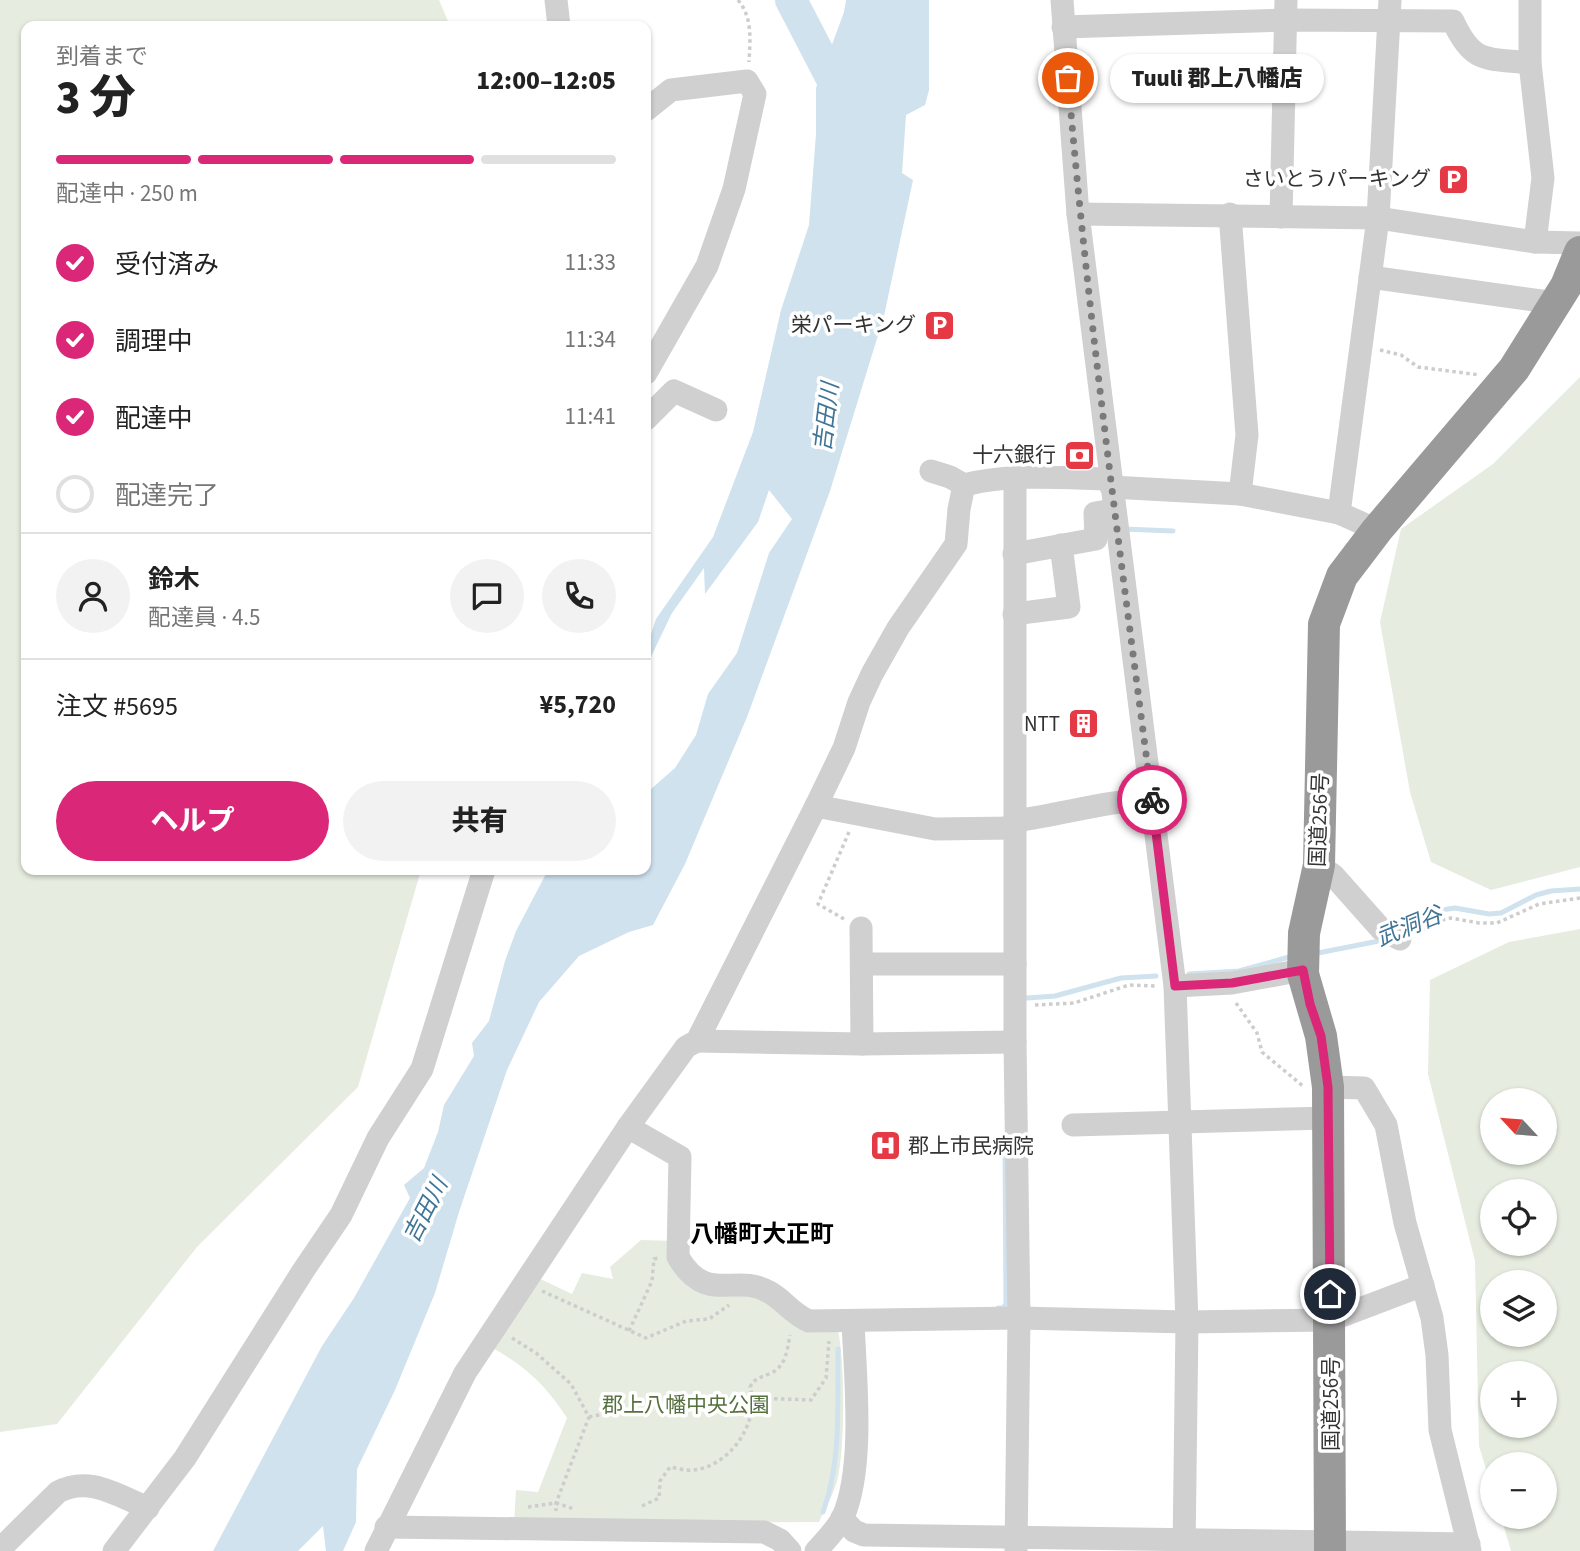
<!DOCTYPE html>
<html lang="ja">
<meta charset="utf-8">
<style>
:root{--surface:#fff;--page:#f2f2f2;--text:#222;--muted:#767676;--line:#e0e0e0;--accent:#db2777}
body{margin:0;font-family:"Source Sans 3","Noto Sans JP",sans-serif;background:var(--page);color:var(--text);height:100vh;display:flex;flex-direction:column;font-size:26px;white-space:nowrap}
*{box-sizing:border-box;margin:0}
p{font-size:23px;color:var(--muted)}
.icon{flex:none;width:38px;height:38px;fill:none;stroke:currentColor;stroke-width:2;stroke-linecap:round;stroke-linejoin:round}
.map{position:relative;flex:1;overflow:hidden}
.details{position:absolute;left:21px;top:21px;width:630px;height:854px;display:flex;flex-direction:column;background:var(--surface);border-radius:14px;box-shadow:0 2px 5px #0004}
.details>*{flex:none}
.needle{width:46px;rotate:296deg}
.controls{position:absolute;left:1480px;top:1088px;display:grid;gap:14px}
.controls a{display:grid;place-items:center;width:77px;height:77px;border-radius:50%;background:var(--surface);box-shadow:0 2px 5px #0004;font-size:35px}
.pin{position:absolute;display:grid;place-items:center;width:60px;height:60px;color:#fff;margin:-30px;border:4px solid #fff;border-radius:50%;box-shadow:0 2px 7px #0007}
.courier{position:absolute;display:grid;place-items:center;width:70px;height:70px;margin:-35px;border:5px solid #db2777;border-radius:50%;background:#fff;color:#222;box-shadow:0 2px 9px #0007}
.bubble{position:absolute;height:49px;border-radius:24px;background:var(--surface);box-shadow:0 2px 5px #0004;font-size:23px;font-weight:800;line-height:49px;text-align:center}
.head em{font-style:normal;font-weight:800}
.head div{display:flex;flex-direction:column-reverse}
.head{display:flex;align-items:center;justify-content:space-between;height:119px;padding:0 35px}
h1{font-size:46px;font-weight:800;line-height:52px}
.bar{display:grid;grid-template-columns:repeat(4,1fr);gap:10px 7px;align-content:center;height:84px;padding:0 35px}
.bar i{height:9px;border-radius:5px;background:var(--line)}
.bar .active{background:var(--accent)}
.bar p{grid-column:span 4}
.line{display:flex;align-items:center;gap:18px;padding:0 35px;border-top:2px solid var(--line)}
.line div{flex:1}
.round{display:grid;place-items:center;flex:none;width:74px;height:74px;border-radius:37px;background:var(--page)}
ol{padding:0 35px;list-style:none}
li{display:flex;align-items:center;gap:21px;height:77px}
li p{margin-inline-start:auto}
li .icon{padding:7px;border-radius:50%;background:var(--accent);color:#fff;stroke-width:4}
li:last-child{color:var(--muted)}
li i{width:38px;height:38px;border:4px solid var(--line);border-radius:50%}
.button{display:flex;gap:14px;margin-top:auto;padding:14px 35px}
.button a{flex:1;height:80px;border-radius:42px;background:var(--accent);color:#fff;font-size:28px;font-weight:800;line-height:80px;text-align:center}
.button a+a{background:var(--page);color:var(--text)}
.map>svg:first-child{display:block}
.green{fill:#e6ecdf;fill-rule:evenodd}
.water{fill:#cfe2ee}
.lines{fill:none;stroke-linecap:round;stroke-linejoin:round}
.stream{stroke:#cfe2ee;stroke-width:5}
.river{stroke:#cfe2ee;stroke-width:32}
.path{stroke:#cdcdcd;stroke-width:3.5;stroke-dasharray:3.5 3.5;stroke-linecap:butt}
.minor{stroke:#d0d0d0;stroke-width:23}
.highway{stroke:#9a9a9a;stroke-width:32}
.done{stroke:#7a7a7a;stroke-width:7;stroke-dasharray:0 12.6}
.route{stroke:#db2777;stroke-width:9}
.labels{text-anchor:middle;stroke-width:7;stroke-linejoin:round;paint-order:stroke}
.poi-label{font-size:21px;fill:#333;stroke:#fff;text-anchor:end}
.street-label{font-size:21px;fill:#333;stroke:#fff}
.park-label{font-size:21px;fill:#56703f;stroke:#fff}
.water-label{font-size:23px;font-style:italic;fill:#3f7597;stroke:#fff}
.quarter-label{font-size:24px;font-weight:bold;fill:#000;stroke:#fff}
</style>
<div class="map">
<svg width="1580" height="1551" viewBox="0 0 1580 1551">
<rect width="100%" height="100%" fill="#fff"/>
<g class="green">
<polygon points="0,0 439,0 450,26 26,26 26,870 421,870 358,1087 197,1247 57,1424 0,1432"/>
<polygon points="1580,377 1580,867 1491,890 1431,862 1410,792 1380,622 1401,529 1493,464"/>
<path d="M1580,929V1551H1511L1501,1517H1545V1465H1493V1492L1479,1446L1475,1261L1428,1074L1430,980L1509,942ZM1493,1101H1545V1153H1493ZM1493,1192H1545V1244H1493ZM1493,1283H1545V1335H1493ZM1493,1374H1545V1426H1493Z"/>
<path d="M641,1240L675,1241L674,1260L838,1330C845,1363 845,1443 838,1477C835,1492 825,1508 819,1522L514,1524L516,1490L538,1492L567,1418C544,1383 525,1366 489,1346L534,1276L572,1294L582,1273L613,1279L610,1267Z"/>
</g>
<polygon class="water" points="846,0 929,0 929,90 925,105 906,115 902,173 913,180 884,316 830,491 747,717 685,864 653,925 629,932 579,956 539,1002 507,1070 459,1212 435,1293 395,1390 357,1469 356,1522 343,1551 326,1551 323,1526 298,1551 213,1551 322,1346 354,1298 410,1198 404,1185 424,1168 438,1132 444,1105 474,1056 472,1043 489,1021 505,961 516,931 548,870 646,870 646,787 651,789 675,768 696,735 708,694 737,653 769,553 792,519 769,490 758,522 705,594 704,568 672,613 646,667 646,650 656,619 713,537 753,432 781,310 809,225 816,134 816,88 844,12"/>
<g class="lines">
<g class="stream">
<polyline points="1123,529 1173,531"/>
<polyline points="1399,932 1435,911 1455,908 1489,914 1501,913 1536,895 1551,891 1580,889"/>
<polyline points="1318,953 1384,940"/>
<polyline points="1189,974 1239,971 1289,957"/>
<polyline points="1027,998 1055,996 1121,978 1156,976"/>
<polyline points="998,1308 1003,1308 1006,1304 1005,1146"/>
<path d="M823,1512C842,1460 837,1404 838,1349"/>
</g>
<polyline class="river" points="791,0 845,104"/>
<g class="path">
<path d="M738,0C753,18 750,40 749,62"/>
<polyline points="1380,350 1401,355 1418,367 1480,375"/>
<polyline points="844,919 818,904 849,832"/>
<polyline points="1418,934 1437,921 1451,918 1479,923 1497,923 1539,904 1580,898"/>
<polyline points="1236,1003 1257,1033 1262,1052 1304,1087"/>
<polyline points="1035,1005 1074,1003 1129,985 1157,986"/>
<polyline points="542,1291 646,1338 686,1321 709,1319 729,1305"/>
<polyline points="629,1331 652,1281 654,1259 658,1258"/>
<polyline points="512,1338 536,1353 571,1384 589,1417 556,1503 556,1511"/>
<polyline points="753,1398 811,1400 826,1378 829,1341"/>
<polyline points="589,1417 618,1411"/>
<path d="M642,1506L659,1498L660,1481L670,1467C677,1468 685,1471 692,1470C729,1468 761,1422 750,1387C755,1378 759,1378 769,1374C786,1367 787,1351 790,1335"/>
<polyline points="528,1507 556,1503 574,1509"/>
</g>
<g class="minor">
<polyline points="556,0 559,26"/>
<polyline points="1062,0 1078,214 1175,986 1187,1322 1184,1551"/>
<polyline points="1530,0 1530,63 1543,178 1535,242"/>
<path d="M1063,27L1286,20L1453,21C1473,65 1487,58 1530,63"/>
<polyline points="646,110 671,90 747,81 755,94 734,189 707,266 646,373"/>
<polyline points="1078,214 1378,218 1535,242 1580,243"/>
<polyline points="1230,214 1247,435 1240,494"/>
<polyline points="1281,217 1286,0"/>
<polyline points="1370,277 1556,303"/>
<polyline points="646,419 674,391 716,410"/>
<polyline points="931,471 950,477 964,485"/>
<polyline points="1015,479 1015,1042 1019,1318 1016,1551"/>
<polyline points="1111,487 1240,494 1339,513 1377,530"/>
<polyline points="1339,513 1378,218 1390,0"/>
<polyline points="1014,554 1096,539 1095,513 1114,510"/>
<polyline points="1014,614 1069,607 1061,545"/>
<polyline points="816,806 935,829 1014,828"/>
<path d="M1014,821C1061,815 1105,801 1152,799"/>
<polyline points="1319,865 1333,875 1381,929 1400,939"/>
<polyline points="861,928 862,1044"/>
<polyline points="862,964 1015,964"/>
<polyline points="1175,986 1232,983 1303,970"/>
<polyline points="697,1041 862,1044 1015,1042"/>
<polyline points="1328,1087 1364,1088 1386,1125 1405,1223 1432,1318 1437,1355 1440,1430 1470,1551"/>
<polyline points="1073,1125 1328,1118"/>
<path d="M628,1127L680,1157L678,1257C707,1306 735,1272 769,1292C784,1300 792,1314 809,1321L1019,1318L1187,1322L1331,1320L1423,1285"/>
<polyline points="842,1518 854,1531 864,1535 1469,1544"/>
<polyline points="386,1527 764,1532 780,1540 790,1551"/>
<path d="M0,1549L58,1492C89,1475 118,1496 148,1508"/>
<polyline points="114,1551 185,1458 303,1271 341,1215 378,1138 422,1069 484,870"/>
<path d="M376,1551L465,1373L628,1127L686,1047L697,1041L816,806L844,748L859,702L872,674L898,628L956,544L959,509L964,485C1011,473 1063,478 1110,479"/>
<path d="M816,1551C826,1540 837,1529 843,1517C865,1467 855,1376 853,1321"/>
</g>
<polyline class="highway" points="1330,1551 1328,1087 1321,1036 1303,974 1304,933 1319,865 1324,624 1342,576 1377,530 1514,369 1566,286 1580,252"/>
</g>
<g class="lines">
<path class="done" d="M1068,78C1088,319 1121,560 1152,800"/>
<polyline class="route" points="1152,800 1175,986 1232,983 1303,970 1310,1004 1321,1036 1328,1087 1330,1294"/>
</g>
<defs>
<symbol id="parking-square" viewBox="-11 -11 22 22"><rect x="-9" y="-9" width="18" height="18" rx="4" fill="#e63946" stroke="#fff"/><path d="M-3.5-5.5H1a3.5 3.5 0 0 1 0 7H-1V5.5H-3.5ZM-1-3.4V-.6H.8a1.4 1.4 0 0 0 0-2.8Z" fill="#fff"/></symbol>
<symbol id="bank-square" viewBox="-11 -11 22 22"><rect x="-9" y="-9" width="18" height="18" rx="4" fill="#e63946" stroke="#fff"/><path d="M-6-4H6V4H-6ZM0-2.3a2.3 2.3 0 1 0 0 4.6a2.3 2.3 0 1 0 0-4.6Z" fill="#fff"/></symbol>
<symbol id="building-square" viewBox="-11 -11 22 22"><rect x="-9" y="-9" width="18" height="18" rx="4" fill="#e63946" stroke="#fff"/><path d="M-4-6H4V6H1V3H-1V6H-4ZM-2.5-4.3h1.7v1.8h-1.7ZM.8-4.3h1.7v1.8H.8ZM-2.5-1h1.7V.8h-1.7ZM.8-1h1.7V.8H.8Z" fill="#fff"/></symbol>
<symbol id="hospital-square" viewBox="-11 -11 22 22"><rect x="-9" y="-9" width="18" height="18" rx="4" fill="#e63946" stroke="#fff"/><path d="M-5-5h3v3.5h4V-5h3V5h-3V1.5h-4V5h-3Z" fill="#fff"/></symbol>
</defs>
<g fill-rule="evenodd">
<use href="#parking-square" x="1436" y="162" width="35" height="35"/>
<use href="#parking-square" x="922" y="308" width="35" height="35"/>
<use href="#bank-square" x="1062" y="438" width="35" height="35"/>
<use href="#building-square" x="1066" y="706" width="35" height="35"/>
<use href="#hospital-square" x="868" y="1128" width="35" height="35"/>
</g>
<g class="labels">
<g class="poi-label">
<text x="1431" y="186">さいとうパーキング</text>
<text x="916" y="332">栄パーキング</text>
<text x="1056" y="462">十六銀行</text>
<text x="1060" y="731">NTT</text>
<text x="908" y="1153" text-anchor="start">郡上市民病院</text>
</g>
<g class="street-label">
<text transform="translate(1319 820) rotate(-88)" y="7">国道256号</text>
<text transform="translate(1331 1404) rotate(-90)" y="7">国道256号</text>
</g>
<g class="park-label">
<text x="686" y="1412">郡上八幡中央公園</text>
</g>
<g class="water-label">
<text transform="translate(826 417) rotate(-83)" y="8">吉田川</text>
<text transform="translate(1409 926) rotate(-22)" y="8">武洞谷</text>
<text transform="translate(425 1210) rotate(-63)" y="8">吉田川</text>
</g>
<g class="quarter-label">
<text x="762" y="1242">八幡町大正町</text>
</g>
</g>
</svg>
<div class="controls">
<a><svg class="needle" viewBox="-14 -14 28 28"><path d="M0-13l5 13h-10z" fill="#e53935"/><path d="M0 13l5-13h-10z" fill="#767676"/></svg></a>
<a><svg class="icon" aria-label="locate" viewBox="0 0 24 24"><circle cx="12" cy="12" r="6"/><path d="M12 2v4M12 18v4M2 12h4M18 12h4"/></svg></a>
<a><svg class="icon" aria-label="layers" viewBox="0 0 24 24"><path d="M12 4l9 5-9 5-9-5zM3 14l9 5 9-5"/></svg></a>
<a>+</a>
<a>−</a>
</div>
<div class="pin" style="left:1068px;top:78px;background:#ea580c"><svg class="icon" aria-label="bag" viewBox="0 0 24 24"><path d="M5 8h14l-1 12H6zM9 8a3 3 0 0 1 6 0"/></svg></div>
<div class="pin" style="left:1330px;top:1294px;background:#1f2937"><svg class="icon" aria-label="home" viewBox="0 0 24 24"><path d="M3 11l9-7 9 7M6 9v11h12V9"/></svg></div>
<div class="courier" style="left:1152px;top:800px"><svg class="icon" aria-label="bike" viewBox="0 0 24 24"><circle cx="6" cy="16" r="4"/><circle cx="18" cy="16" r="4"/><path d="M6 16l4-8h5l3 8M10 8l3 8H6M13 5h3"/></svg></div>
<div class="bubble" style="left:1110px;top:54px;width:214px">Tuuli 郡上八幡店</div>
<section class="details">
<div class="head"><div><h1>3 分</h1><p>到着まで</p></div><em>12:00–12:05</em></div>
<div class="bar"><i class="active"></i><i class="active"></i><i class="active"></i><i></i><p>配達中 · 250 m</p></div>
<ol>
<li><svg class="icon" aria-label="check" viewBox="0 0 24 24"><path d="M5 12l5 5 9-10"/></svg>受付済み<p>11:33</p></li>
<li><svg class="icon" aria-label="check" viewBox="0 0 24 24"><path d="M5 12l5 5 9-10"/></svg>調理中<p>11:34</p></li>
<li><svg class="icon" aria-label="check" viewBox="0 0 24 24"><path d="M5 12l5 5 9-10"/></svg>配達中<p>11:41</p></li>
<li><i></i>配達完了</li>
</ol>
<div class="line" style="height:126px"><a class="round"><svg class="icon" aria-label="person" viewBox="0 0 24 24"><circle cx="12" cy="8" r="4"/><path d="M4 21q1-7 8-7t8 7"/></svg></a><div><b>鈴木</b><p>配達員 · 4.5</p></div><a class="round"><svg class="icon" aria-label="chat" viewBox="0 0 24 24"><path d="M4 5h16v11H9l-5 4z"/></svg></a><a class="round"><svg class="icon" aria-label="phone" viewBox="0 0 24 24"><path d="M5 4h4l2 5-3 2q2 4 5 5l2-3 5 2v4C11 20 4 13 5 4z"/></svg></a></div>
<div class="line" style="height:91px"><div>注文 #5695</div><b>¥5,720</b></div>
<div class="button"><a>ヘルプ</a><a>共有</a></div>
</section>
</div>
